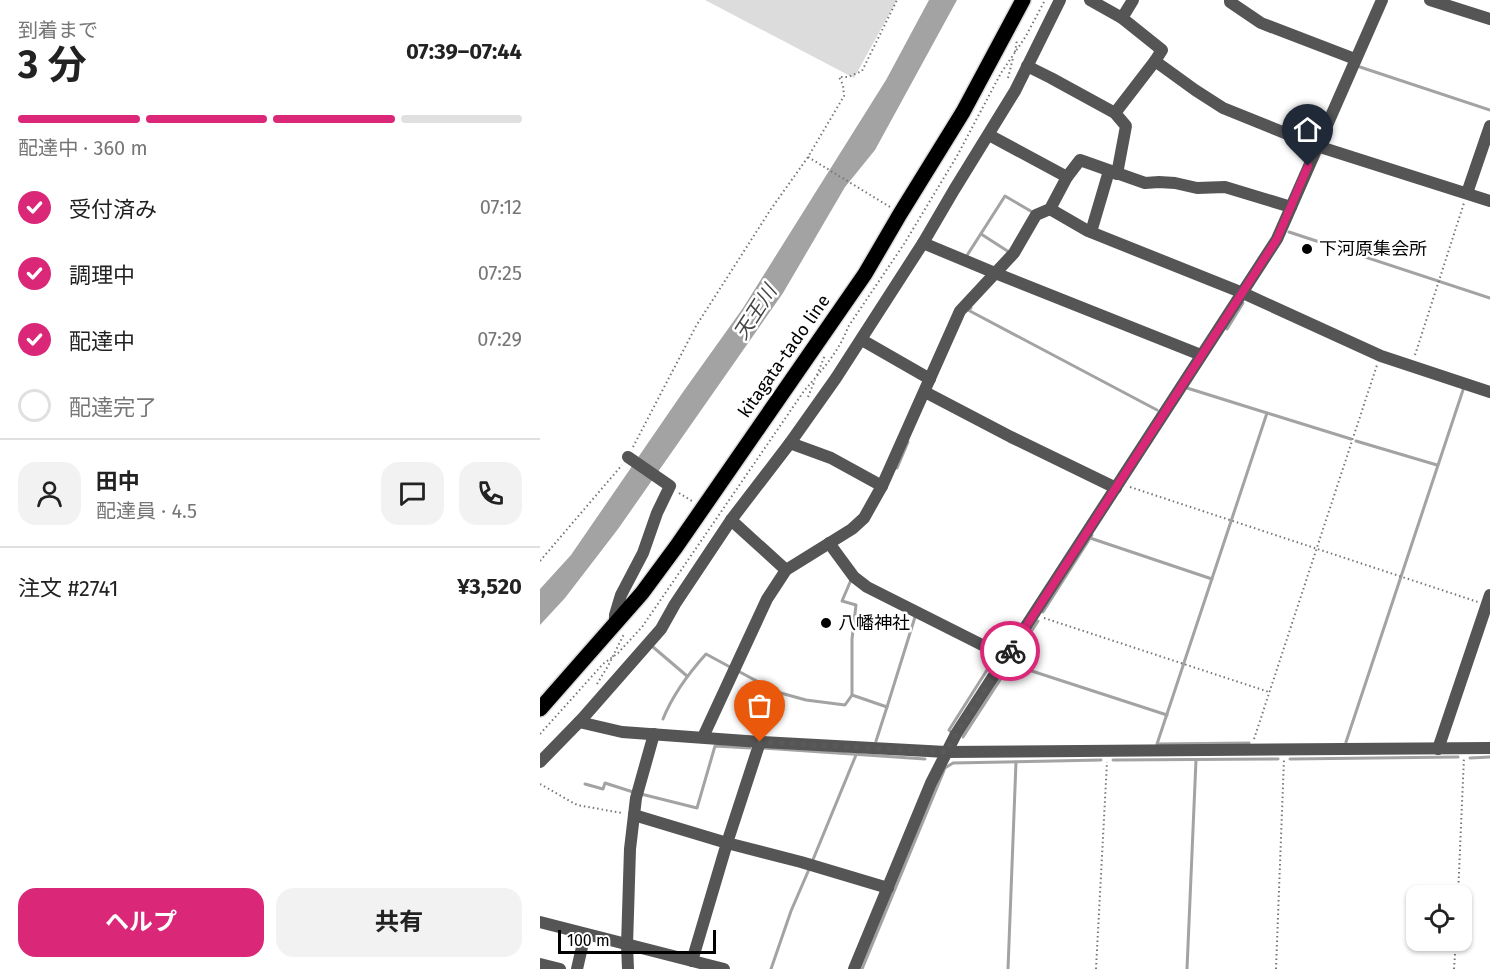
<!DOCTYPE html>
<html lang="ja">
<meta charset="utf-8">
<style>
:root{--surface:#fff;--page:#f2f2f2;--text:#222;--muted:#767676;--line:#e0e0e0;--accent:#db2777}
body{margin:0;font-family:"Fira Sans","Noto Sans JP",sans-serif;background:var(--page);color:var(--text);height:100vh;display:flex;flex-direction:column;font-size:22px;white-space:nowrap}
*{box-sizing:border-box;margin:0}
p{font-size:20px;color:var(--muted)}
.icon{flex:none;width:33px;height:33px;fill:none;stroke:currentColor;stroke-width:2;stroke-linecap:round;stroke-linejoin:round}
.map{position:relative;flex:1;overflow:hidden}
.side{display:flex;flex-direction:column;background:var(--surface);width:540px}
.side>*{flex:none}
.fabs{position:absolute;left:866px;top:885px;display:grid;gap:12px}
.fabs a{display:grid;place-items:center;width:66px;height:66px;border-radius:12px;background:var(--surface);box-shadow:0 2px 4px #0004;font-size:30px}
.scale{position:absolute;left:18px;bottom:15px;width:158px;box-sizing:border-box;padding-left:6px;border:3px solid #000;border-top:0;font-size:16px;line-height:21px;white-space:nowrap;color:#000;-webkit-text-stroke:4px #fff;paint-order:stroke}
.pin{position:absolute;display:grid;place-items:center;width:51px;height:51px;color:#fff;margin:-62px -26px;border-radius:50% 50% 50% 0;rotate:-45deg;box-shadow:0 0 6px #0007}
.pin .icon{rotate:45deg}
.courier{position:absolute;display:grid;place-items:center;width:60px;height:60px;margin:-30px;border:4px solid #db2777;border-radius:50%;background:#fff;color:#222;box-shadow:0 2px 8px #0007}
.overview em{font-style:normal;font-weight:700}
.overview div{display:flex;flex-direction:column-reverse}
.overview{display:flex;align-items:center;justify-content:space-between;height:102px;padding:0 18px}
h1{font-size:39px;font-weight:700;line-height:45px}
.bar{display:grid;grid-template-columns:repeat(4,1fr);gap:9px 6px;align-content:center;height:72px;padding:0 18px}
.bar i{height:8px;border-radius:4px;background:var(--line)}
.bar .selected{background:var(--accent)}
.bar p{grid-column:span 4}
.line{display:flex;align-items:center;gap:15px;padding:0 18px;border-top:2px solid var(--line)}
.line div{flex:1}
.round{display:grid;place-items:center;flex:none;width:63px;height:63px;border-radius:18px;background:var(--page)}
ol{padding:0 18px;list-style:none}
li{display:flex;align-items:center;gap:18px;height:66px}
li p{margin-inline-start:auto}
li .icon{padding:6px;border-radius:50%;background:var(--accent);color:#fff;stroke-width:4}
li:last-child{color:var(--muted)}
li i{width:33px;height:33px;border:3px solid var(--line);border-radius:50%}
.button{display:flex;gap:12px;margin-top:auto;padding:12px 18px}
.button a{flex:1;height:69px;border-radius:18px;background:var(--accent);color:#fff;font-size:24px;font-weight:700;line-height:69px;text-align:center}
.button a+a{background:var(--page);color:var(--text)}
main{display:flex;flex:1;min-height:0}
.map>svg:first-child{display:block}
.green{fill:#dcdcdc}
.water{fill:#a3a3a3}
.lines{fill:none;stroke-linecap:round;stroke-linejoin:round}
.stream{stroke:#a3a3a3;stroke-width:3}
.primary-casing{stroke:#dbdbdb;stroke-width:18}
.path{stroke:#777;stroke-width:2;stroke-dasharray:1.5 3;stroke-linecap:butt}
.minor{stroke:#555;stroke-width:12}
.tertiary{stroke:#555;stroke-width:12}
.primary{stroke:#000;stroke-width:15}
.done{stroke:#595959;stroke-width:6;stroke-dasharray:0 10.8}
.route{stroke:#db2777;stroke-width:8}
.poi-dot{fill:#000;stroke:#fff;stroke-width:2}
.labels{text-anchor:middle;stroke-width:5;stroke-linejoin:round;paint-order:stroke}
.poi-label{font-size:18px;fill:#000;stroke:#fff;text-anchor:start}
.street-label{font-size:18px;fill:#000;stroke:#fff}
.water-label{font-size:20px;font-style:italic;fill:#444;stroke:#fff}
</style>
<main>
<section class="side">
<div class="overview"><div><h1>3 分</h1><p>到着まで</p></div><em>07:39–07:44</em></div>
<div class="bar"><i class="selected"></i><i class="selected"></i><i class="selected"></i><i></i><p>配達中 · 360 m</p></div>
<ol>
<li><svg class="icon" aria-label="check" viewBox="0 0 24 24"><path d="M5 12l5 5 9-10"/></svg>受付済み<p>07:12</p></li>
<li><svg class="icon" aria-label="check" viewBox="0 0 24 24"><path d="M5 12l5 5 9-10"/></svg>調理中<p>07:25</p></li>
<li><svg class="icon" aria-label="check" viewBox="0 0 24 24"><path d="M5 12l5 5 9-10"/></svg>配達中<p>07:29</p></li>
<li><i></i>配達完了</li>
</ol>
<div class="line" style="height:108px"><a class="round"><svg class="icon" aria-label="person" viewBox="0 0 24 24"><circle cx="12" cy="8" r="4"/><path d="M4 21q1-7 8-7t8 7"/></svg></a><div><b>田中</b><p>配達員 · 4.5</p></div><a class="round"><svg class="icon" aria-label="chat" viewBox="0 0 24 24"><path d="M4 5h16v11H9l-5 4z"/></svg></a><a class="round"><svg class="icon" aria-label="phone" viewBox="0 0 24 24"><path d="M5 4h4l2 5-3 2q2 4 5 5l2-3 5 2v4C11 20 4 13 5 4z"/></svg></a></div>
<div class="line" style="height:78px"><div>注文 #2741</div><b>¥3,520</b></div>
<div class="button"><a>ヘルプ</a><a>共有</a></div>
</section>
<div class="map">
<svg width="950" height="969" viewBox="0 0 950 969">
<rect width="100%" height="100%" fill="#fff"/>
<polygon class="green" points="165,0 357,0 314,78"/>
<polygon class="water" points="389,0 417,0 335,150 305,187 243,293 78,529 25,598 0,625 0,589 31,555 143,392 203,308 346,80"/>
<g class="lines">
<g class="stream">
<polyline points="820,67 950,110"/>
<polyline points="749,232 950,298"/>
<polyline points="441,234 469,252"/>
<polyline points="426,257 465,196 494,213"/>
<polyline points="431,308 428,310 617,410"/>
<polyline points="687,329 703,303"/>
<polyline points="647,387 647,388 727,413 617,744 709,743"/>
<polyline points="727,413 811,439"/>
<polyline points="816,441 897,465"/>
<polyline points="357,468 368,442"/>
<polyline points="550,538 672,579"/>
<polyline points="311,580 302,601 316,605 312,639 312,695"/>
<polyline points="503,612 552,535"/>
<polyline points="113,647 147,676"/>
<polyline points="470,664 627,715"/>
<polyline points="198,671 237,692 266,700 305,705 312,695 347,707 375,617"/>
<path d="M123,719C133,694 148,674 166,654L190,667"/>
<polyline points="411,732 409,730 454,659 453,656"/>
<polyline points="423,737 498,621"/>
<polyline points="336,741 347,707"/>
<polyline points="806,742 923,390"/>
<polyline points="223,748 385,759"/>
<polyline points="930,758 950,757"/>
<polyline points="750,759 918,757"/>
<polyline points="573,760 738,759"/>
<polyline points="45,784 63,789 65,783 93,792"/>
<polyline points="101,794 157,808 175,746 210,748"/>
<polyline points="272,862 316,755"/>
<polyline points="231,969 251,911 270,867"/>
<polyline points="322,969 405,768 413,763 561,760"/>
<polyline points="468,969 476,762"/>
<polyline points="647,969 656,760"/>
</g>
<defs>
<polyline id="primary" points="0,709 102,593 136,547 325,274 360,214 423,112 483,0"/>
</defs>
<use href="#primary" class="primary-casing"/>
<g class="path">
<polyline points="475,52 477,40"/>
<polyline points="468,78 473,58"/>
<polyline points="268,157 350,207"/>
<polyline points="875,355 924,203"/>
<polyline points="277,375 285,355"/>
<polyline points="268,397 275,380"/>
<polyline points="93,447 156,326 231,209 268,157 304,96 303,85 299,77 308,77 322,71 357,0"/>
<polyline points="590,487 938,602"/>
<polyline points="139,493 152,501"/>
<polyline points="0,561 82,465"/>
<polyline points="504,618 729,692"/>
<polyline points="57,684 68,666 84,634"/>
<path d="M0,734L63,664L78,653L102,627L264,391C281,371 299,352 308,327L364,244L417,156L461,73L486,36L505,0"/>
<polyline points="714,739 837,365"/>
<polyline points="0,784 37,805 82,813"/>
<polyline points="918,896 924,757"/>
<polyline points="556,969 567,762"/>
<polyline points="736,969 744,759"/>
<polyline points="914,969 916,940"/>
</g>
<g class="minor">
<polyline points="550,0 582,18 622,50 615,61 655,90 683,108 777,146"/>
<polyline points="690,0 690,2 721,23 815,59"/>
<polyline points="890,0 950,19"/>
<polyline points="582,18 593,0"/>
<polyline points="487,66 511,78 575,113 586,126 577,174"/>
<polyline points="575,113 615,61"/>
<polyline points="449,135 527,177"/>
<polyline points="927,193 950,126"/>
<polyline points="510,209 548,231 703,293 841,356 950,392"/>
<polyline points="551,232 569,171"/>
<polyline points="383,243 455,273 661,355"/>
<polyline points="322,340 390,379"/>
<polyline points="385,392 471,437 576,488"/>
<polyline points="250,443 291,458 342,486"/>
<polyline points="191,520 246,570"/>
<polyline points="289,543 314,577 327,587 466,657"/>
<polyline points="75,623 75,615 81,595 103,553 117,513 130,486 88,457"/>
<polyline points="163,737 227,599 246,570 312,529 324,518 342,486 420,311 474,253 496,215 510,209 527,177 540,160 605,183 619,182 635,183 657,188 685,187 751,207"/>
<polyline points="220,742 187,843 261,862 348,888"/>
<polyline points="898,749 950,595"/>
<polyline points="0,762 42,719 121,629 135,604 191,520 250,443 296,378 383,243 414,190 475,91 520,0"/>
<polyline points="94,815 187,843 152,961"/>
<polyline points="0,922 184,969"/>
<polyline points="0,964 20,969"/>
<polyline points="37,969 45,934"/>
<polyline points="88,969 87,945 90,849 96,798 114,734"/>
</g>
<g class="tertiary">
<polyline points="777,146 950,201"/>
<polyline points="39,722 82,732 220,742 406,752 950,748"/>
<polyline points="314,969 391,783 416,734 737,239 842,0"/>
</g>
<use href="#primary" class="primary"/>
</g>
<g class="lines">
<polyline class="done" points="220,742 406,752 416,734 470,651"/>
<polyline class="route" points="470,651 737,239 768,166"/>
</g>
<g class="poi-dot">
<circle cx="767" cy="249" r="6"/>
<circle cx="286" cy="623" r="6"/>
</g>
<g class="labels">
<g class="poi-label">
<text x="779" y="255">下河原集会所</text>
<text x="298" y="629">八幡神社</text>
</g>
<g class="street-label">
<text transform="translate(244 356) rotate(-55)" y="6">kitagata-tado line</text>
</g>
<g class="water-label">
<text transform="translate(215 312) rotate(-57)" y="7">天王川</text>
</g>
</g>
</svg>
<div class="fabs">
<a><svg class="icon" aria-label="locate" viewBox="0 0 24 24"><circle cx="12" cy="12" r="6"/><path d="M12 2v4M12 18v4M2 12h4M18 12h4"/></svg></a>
</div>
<div class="scale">100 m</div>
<div class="pin" style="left:220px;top:742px;background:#ea580c"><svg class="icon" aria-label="bag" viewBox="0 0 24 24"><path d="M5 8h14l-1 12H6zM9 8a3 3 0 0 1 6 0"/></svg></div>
<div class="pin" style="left:768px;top:166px;background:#1f2937"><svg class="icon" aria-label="home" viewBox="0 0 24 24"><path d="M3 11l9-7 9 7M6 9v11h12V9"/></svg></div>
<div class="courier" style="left:470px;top:651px"><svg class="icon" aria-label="bike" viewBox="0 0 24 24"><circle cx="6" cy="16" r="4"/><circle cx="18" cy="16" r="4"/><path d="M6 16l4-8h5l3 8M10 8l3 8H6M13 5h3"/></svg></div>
</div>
</main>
